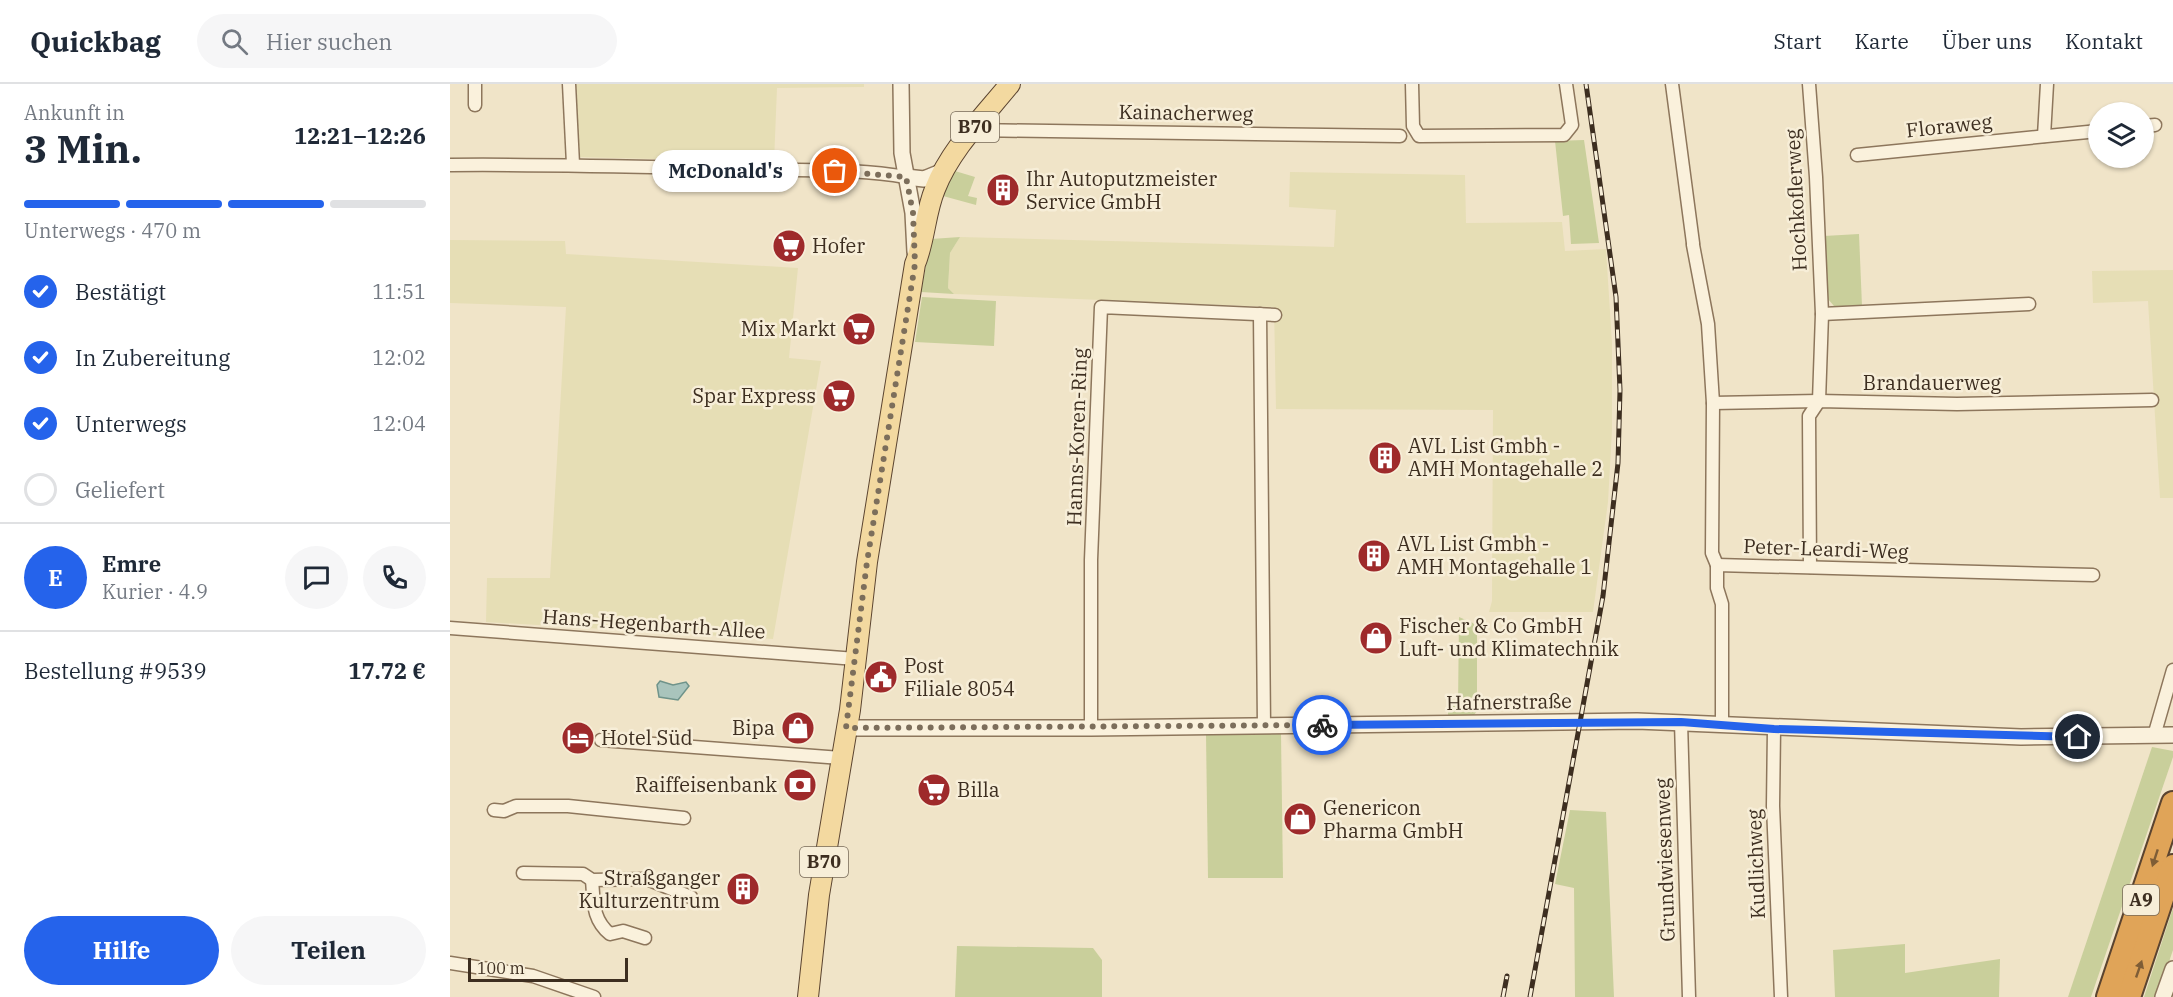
<!DOCTYPE html>
<html lang="de">
<meta charset="utf-8">
<style>
:root{--surface:#fff;--page:#f6f6f7;--text:#1f2937;--muted:#747a83;--line:#e0e1e3;--accent:#2563eb}
body{margin:0;font-family:"IBM Plex Serif",serif;background:var(--page);color:var(--text);height:100vh;display:flex;flex-direction:column;font-size:22px;white-space:nowrap}
*{box-sizing:border-box;margin:0}
p{font-size:20px;color:var(--muted)}
.icon{flex:none;width:33px;height:33px;fill:none;stroke:currentColor;stroke-width:2;stroke-linecap:round;stroke-linejoin:round}
.map{position:relative;flex:1;overflow:hidden}
.side{display:flex;flex-direction:column;background:var(--surface);width:450px}
.side>*{flex:none}
.controls{position:absolute;left:1638px;top:18px;display:grid;gap:12px}
.controls a{display:grid;place-items:center;width:66px;height:66px;border-radius:50%;background:var(--surface);box-shadow:0 2px 4px #0004;font-size:30px}
.scale{position:absolute;left:18px;bottom:15px;width:160px;box-sizing:border-box;padding-left:6px;border:3px solid #3d2e20;border-top:0;font-size:16px;line-height:21px;white-space:nowrap;color:#3d2e20;-webkit-text-stroke:4px #f7eed8;paint-order:stroke}
.pin{position:absolute;display:grid;place-items:center;width:51px;height:51px;color:#fff;margin:-26px;border:3px solid #fff;border-radius:50%;box-shadow:0 2px 6px #0007}
.courier{position:absolute;display:grid;place-items:center;width:60px;height:60px;margin:-30px;border:4px solid #2563eb;border-radius:50%;background:#fff;color:#222;box-shadow:0 2px 8px #0007}
.bubble{position:absolute;height:42px;border-radius:21px;background:var(--surface);box-shadow:0 2px 4px #0004;font-size:20px;font-weight:800;line-height:42px;text-align:center}
.headline em{font-style:normal;font-weight:800}
.headline div{display:flex;flex-direction:column-reverse}
.headline{display:flex;align-items:center;justify-content:space-between;height:102px;padding:0 24px}
h1{font-size:39px;font-weight:800;line-height:45px}
.bar{display:grid;grid-template-columns:repeat(4,1fr);gap:9px 6px;align-content:center;height:72px;padding:0 24px}
.bar i{height:8px;border-radius:4px;background:var(--line)}
.bar .active{background:var(--accent)}
.bar p{grid-column:span 4}
.line{display:flex;align-items:center;gap:15px;padding:0 24px;border-top:2px solid var(--line)}
.line div{flex:1}
.round{display:grid;place-items:center;flex:none;width:63px;height:63px;border-radius:32px;background:var(--page)}
ol{padding:0 24px;list-style:none}
li{display:flex;align-items:center;gap:18px;height:66px}
li p{margin-inline-start:auto}
li .icon{padding:6px;border-radius:50%;background:var(--accent);color:#fff;stroke-width:4}
li:last-child{color:var(--muted)}
li i{width:33px;height:33px;border:3px solid var(--line);border-radius:50%}
.button{display:flex;gap:12px;margin-top:auto;padding:12px 24px}
.button a{flex:1;height:69px;border-radius:36px;background:var(--accent);color:#fff;font-size:24px;font-weight:800;line-height:69px;text-align:center}
.button a+a{background:var(--page);color:var(--text)}
header{display:flex;align-items:center;gap:36px;box-sizing:border-box;height:84px;padding:0 30px;background:var(--surface);border-bottom:2px solid var(--line)}
header strong{font-size:28px}
nav{display:flex;gap:33px;margin-inline-start:auto;font-size:21px}
.search{width:420px;height:54px;background:var(--page);display:flex;align-items:center;gap:15px;box-sizing:border-box;padding:0 21px;border-radius:33px;color:var(--muted);font-size:22px}
main{display:flex;flex:1;min-height:0}
.map>svg:first-child{display:block}
.farmland{fill:#e6deb5}
.green{fill:#c9cf9b}
.water{fill:#a9c4bc;stroke:#6f938a;stroke-width:1.5}
.lines{fill:none;stroke-linecap:round;stroke-linejoin:round}
.minor-casing{stroke:#8d765c;stroke-width:15}
.tertiary-casing{stroke:#8d765c;stroke-width:18}
.primary-casing{stroke:#5b4430;stroke-width:22}
.motorway-casing{stroke:#5b4430;stroke-width:26}
.minor{stroke:#faf1dc;stroke-width:12}
.tertiary{stroke:#faf1dc;stroke-width:15}
.primary{stroke:#f3d9a0;stroke-width:20}
.motorway{stroke:#e0a458;stroke-width:22}
.rail-casing{stroke:#3d2e20;stroke-width:5}
.rail{stroke:#f7eed8;stroke-width:3;stroke-dasharray:9;stroke-linecap:butt}
.oneway{fill:#7e5d36}
.done{stroke:#7c6e5b;stroke-width:6;stroke-dasharray:0 10.8}
.route{stroke:#2563eb;stroke-width:8}
.labels{text-anchor:middle;stroke-width:5;stroke-linejoin:round;paint-order:stroke}
.shield{fill:#f7eed8;stroke:#756857;stroke-width:1.5}
.shield-label{font-size:18px;font-weight:bold;fill:#3d2e20}
.street-label{font-size:20px;fill:#3d2e20;stroke:#f7eed8}
.poi-label{font-size:20px;fill:#3d2e20;stroke:#f7eed8;text-anchor:start}
</style>
<header>
<strong>Quickbag</strong>
<div class="search"><svg class="icon" aria-label="search" viewBox="0 0 24 24"><circle cx="10" cy="10" r="6"/><path d="M15 15l6 6"/></svg>Hier suchen</div>
<nav><a>Start</a><a>Karte</a><a>Über uns</a><a>Kontakt</a></nav>
</header>
<main>
<section class="side">
<div class="headline"><div><h1>3 Min.</h1><p>Ankunft in</p></div><em>12:21–12:26</em></div>
<div class="bar"><i class="active"></i><i class="active"></i><i class="active"></i><i></i><p>Unterwegs · 470 m</p></div>
<ol>
<li><svg class="icon" aria-label="check" viewBox="0 0 24 24"><path d="M5 12l5 5 9-10"/></svg>Bestätigt<p>11:51</p></li>
<li><svg class="icon" aria-label="check" viewBox="0 0 24 24"><path d="M5 12l5 5 9-10"/></svg>In Zubereitung<p>12:02</p></li>
<li><svg class="icon" aria-label="check" viewBox="0 0 24 24"><path d="M5 12l5 5 9-10"/></svg>Unterwegs<p>12:04</p></li>
<li><i></i>Geliefert</li>
</ol>
<div class="line" style="height:108px"><b class="round" style="background:var(--accent);color:#fff">E</b><div><b>Emre</b><p>Kurier · 4.9</p></div><a class="round"><svg class="icon" aria-label="chat" viewBox="0 0 24 24"><path d="M4 5h16v11H9l-5 4z"/></svg></a><a class="round"><svg class="icon" aria-label="phone" viewBox="0 0 24 24"><path d="M5 4h4l2 5-3 2q2 4 5 5l2-3 5 2v4C11 20 4 13 5 4z"/></svg></a></div>
<div class="line" style="height:78px"><div>Bestellung #9539</div><b>17.72 €</b></div>
<div class="button"><a>Hilfe</a><a>Teilen</a></div>
</section>
<div class="map">
<svg width="1723" height="913" viewBox="0 0 1723 913">
<rect width="100%" height="100%" fill="#f0e4c8"/>
<g class="farmland">
<polygon points="124,0 423,0 414,0 414,3 327,4 324,78 127,73"/>
<polygon points="840,88 1015,91 1016,139 1112,138 1115,167 1156,165 1162,259 1162,346 1158,418 1143,528 1039,528 1042,517 1043,326 826,325 824,223 504,210 498,204 500,169 510,153 884,163 886,126 839,123"/>
<polygon points="0,156 115,157 116,170 348,184 339,274 371,277 323,555 36,538 37,494 100,494 116,223 0,219"/>
<polygon points="1723,186 1723,414 1710,414 1698,217 1643,219 1642,187"/>
</g>
<g class="green">
<polygon points="1134,56 1149,159 1121,160 1119,131 1113,132 1105,57"/>
<polygon points="505,87 525,93 518,112 527,114 526,121 493,112"/>
<polygon points="1409,150 1412,222 1384,222 1378,215 1374,152"/>
<polygon points="510,153 500,169 498,204 504,210 471,208 481,155"/>
<polygon points="472,213 546,217 544,262 465,258"/>
<polygon points="1009,533 1023,539 1027,545 1027,627 1024,631 998,631 998,622 1008,622"/>
<polygon points="831,650 833,794 758,794 756,651"/>
<polygon points="1702,663 1723,667 1723,673 1641,913 1618,913"/>
<polygon points="1120,726 1156,728 1164,913 1125,913 1124,804 1105,800"/>
<polygon points="1723,824 1723,866 1707,913 1694,913"/>
<polygon points="1455,860 1455,889 1550,875 1549,913 1385,913 1383,866"/>
<polygon points="507,862 643,864 652,876 652,913 505,913"/>
</g>
<polygon class="water" points="210,597 223,601 236,598 239,602 228,616 209,613 207,601"/>
<g class="lines">
<defs>
<g id="minor">
<polyline points="25,0 25,21"/>
<polyline points="119,0 123,80"/>
<polyline points="962,0 963,42 969,52 1114,51 1122,41 1116,0"/>
<polyline points="1222,0 1243,159"/>
<polyline points="1359,0 1366,93 1372,230 1369,317 1359,332 1360,483"/>
<polyline points="1694,42 1705,41"/>
<polyline points="523,46 950,52"/>
<polyline points="1594,52 1597,0"/>
<polyline points="1407,71 1648,47"/>
<path d="M0,81C101,80 201,83 301,85C353,87 406,84 456,93"/>
<polyline points="1243,161 1258,240 1263,319 1369,317 1507,320 1702,316"/>
<polyline points="810,230 814,642"/>
<polyline points="1372,230 1579,220"/>
<polyline points="1263,319 1262,469 1267,481"/>
<polyline points="0,544 406,575"/>
<polyline points="1231,638 1239,913"/>
<polyline points="1272,639 1272,520 1267,504 1267,481 1643,491"/>
<polyline points="641,644 641,476 651,223 825,231"/>
<polyline points="1324,645 1323,722 1331,913"/>
<polyline points="1704,652 1723,586"/>
<polyline points="151,656 391,674"/>
<polyline points="44,726 54,727 66,722 118,722 234,734"/>
<polyline points="73,789 133,790 142,796 197,795 241,813"/>
<path d="M142,796C144,818 142,835 160,850L173,847L195,854"/>
<polyline points="0,879 83,892 144,913"/>
</g>
<g id="tertiary">
<polyline points="451,0 452,69 463,129 465,168"/>
<polyline points="456,93 474,95 491,88"/>
<polyline points="396,644 641,644 1187,637 1571,653 1723,651"/>
<polyline points="1713,913 1723,885"/>
</g>
<path id="primary" d="M358,913L369,811L400,626L417,478L465,180C475,156 475,129 485,105C500,66 534,32 560,0"/>
<g id="motorway">
<polyline points="1658,913 1723,719"/>
<polyline points="1679,913 1723,782"/>
</g>
</defs>
<use href="#minor" class="minor-casing"/>
<use href="#tertiary" class="tertiary-casing"/>
<use href="#primary" class="primary-casing"/>
<use href="#motorway" class="motorway-casing"/>
<use href="#minor" class="minor"/>
<use href="#tertiary" class="tertiary"/>
<use href="#primary" class="primary"/>
<use href="#motorway" class="motorway"/>
<defs>
<g id="rail">
<polyline points="1053,913 1057,892"/>
<polyline points="1080,913 1153,512 1168,379 1170,306 1166,213 1136,0"/>
</g>
</defs>
<use href="#rail" class="rail-casing"/>
<use href="#rail" class="rail"/>
</g>
<defs><path id="oneway-solid" d="M-6-.8H1V-3.2L6.5 0L1 3.2V.8H-6Z" transform="scale(1.5)"/></defs>
<g class="oneway">
<use href="#oneway-solid" transform="translate(1705 774) rotate(108)"/>
<use href="#oneway-solid" transform="translate(1689 885) rotate(-71)"/>
</g>
<g class="lines">
<polyline class="done" points="385,87 456,93 463,129 465,180 417,478 396,644 872,641"/>
<polyline class="route" points="872,641 1231,638 1324,645 1628,653"/>
</g>
<defs>
<symbol id="building-disc" viewBox="-11 -11 22 22"><circle r="9.5" fill="#9e2a2b" stroke="#f7eed8"/><path d="M-4-6H4V6H1V3H-1V6H-4ZM-2.5-4.3h1.7v1.8h-1.7ZM.8-4.3h1.7v1.8H.8ZM-2.5-1h1.7V.8h-1.7ZM.8-1h1.7V.8H.8Z" fill="#fff"/></symbol>
<symbol id="supermarket-disc" viewBox="-11 -11 22 22"><circle r="9.5" fill="#9e2a2b" stroke="#f7eed8"/><path d="M-6-5.5h2.5l.6 2H6L4.5 2H-2.5L-4.4-4H-6ZM-1.5 3.2a1.3 1.3 0 1 0 .1 0ZM3 3.2a1.3 1.3 0 1 0 .1 0Z" fill="#fff"/></symbol>
<symbol id="shop-disc" viewBox="-11 -11 22 22"><circle r="9.5" fill="#9e2a2b" stroke="#f7eed8"/><path d="M-5-2.5h2.3a2.7 3.5 0 0 1 5.4 0H5L5.5 6h-11ZM-1.5-2.5h3a1.5 2.3 0 0 0-3 0Z" fill="#fff"/></symbol>
<symbol id="civic-disc" viewBox="-11 -11 22 22"><circle r="9.5" fill="#9e2a2b" stroke="#f7eed8"/><path d="M-.6-6.5H3V-4.5H.6V-3L4-1V1h2V6H-6V1h2V-1L-.6-3ZM-1.2 2.5V6h2.4V2.5Z" fill="#fff"/></symbol>
<symbol id="hotel-disc" viewBox="-11 -11 22 22"><circle r="9.5" fill="#9e2a2b" stroke="#f7eed8"/><path d="M-6-4.5h1.5V1H6V5H4.5V3h-9V5H-6ZM-4 0a1.8 1.8 0 1 1 3.6 0ZM.5 0V-2.5h3Q6-2.5 6 0Z" fill="#fff"/></symbol>
<symbol id="bank-disc" viewBox="-11 -11 22 22"><circle r="9.5" fill="#9e2a2b" stroke="#f7eed8"/><path d="M-6-4H6V4H-6ZM0-2.3a2.3 2.3 0 1 0 0 4.6a2.3 2.3 0 1 0 0-4.6Z" fill="#fff"/></symbol>
</defs>
<g fill-rule="evenodd">
<use href="#building-disc" x="534" y="87" width="38" height="38"/>
<use href="#supermarket-disc" x="320" y="143" width="38" height="38"/>
<use href="#supermarket-disc" x="390" y="226" width="38" height="38"/>
<use href="#supermarket-disc" x="370" y="293" width="38" height="38"/>
<use href="#building-disc" x="916" y="355" width="38" height="38"/>
<use href="#building-disc" x="905" y="453" width="38" height="38"/>
<use href="#shop-disc" x="907" y="535" width="38" height="38"/>
<use href="#civic-disc" x="412" y="574" width="38" height="38"/>
<use href="#shop-disc" x="329" y="625" width="38" height="38"/>
<use href="#hotel-disc" x="109" y="635" width="38" height="38"/>
<use href="#bank-disc" x="331" y="682" width="38" height="38"/>
<use href="#supermarket-disc" x="465" y="687" width="38" height="38"/>
<use href="#shop-disc" x="831" y="716" width="38" height="38"/>
<use href="#building-disc" x="274" y="786" width="38" height="38"/>
</g>
<g class="labels">
<g class="shield">
<rect x="501" y="28" width="48" height="30" rx="4.5"/>
<rect x="350" y="763" width="48" height="30" rx="4.5"/>
<rect x="1673" y="801" width="36" height="30" rx="4.5"/>
</g>
<g class="shield-label">
<text x="525" y="49">B70</text>
<text x="374" y="784">B70</text>
<text x="1691" y="822">A9</text>
</g>
<g class="street-label">
<text transform="translate(736 29) rotate(1)" y="7">Kainacherweg</text>
<text transform="translate(1499 42) rotate(-6)" y="7">Floraweg</text>
<text transform="translate(1346 116) rotate(-93)" y="7">Hochkoflerweg</text>
<text x="1482" y="306">Brandauerweg</text>
<text transform="translate(627 353) rotate(-88)" y="7">Hanns-Koren-Ring</text>
<text transform="translate(1376 465) rotate(2)" y="7">Peter-Leardi-Weg</text>
<text transform="translate(204 540) rotate(4)" y="7">Hans-Hegenbarth-Allee</text>
<text transform="translate(1059 618) rotate(-1)" y="7">Hafnerstraße</text>
<text transform="translate(1215 776) rotate(-92)" y="7">Grundwiesenweg</text>
<text transform="translate(1306 780) rotate(-92)" y="7">Kudlichweg</text>
</g>
<g class="poi-label">
<text x="576" y="102">Ihr Autoputzmeister<tspan x="576" dy="23">Service GmbH</tspan></text>
<text x="362" y="169">Hofer</text>
<text x="386" y="252" text-anchor="end">Mix Markt</text>
<text x="366" y="319" text-anchor="end">Spar Express</text>
<text x="958" y="369">AVL List Gmbh -<tspan x="958" dy="23">AMH Montagehalle 2</tspan></text>
<text x="947" y="467">AVL List Gmbh -<tspan x="947" dy="23">AMH Montagehalle 1</tspan></text>
<text x="949" y="549">Fischer &amp; Co GmbH<tspan x="949" dy="23">Luft- und Klimatechnik</tspan></text>
<text x="454" y="589">Post<tspan x="454" dy="23">Filiale 8054</tspan></text>
<text x="325" y="651" text-anchor="end">Bipa</text>
<text x="151" y="661">Hotel Süd</text>
<text x="327" y="708" text-anchor="end">Raiffeisenbank</text>
<text x="507" y="713">Billa</text>
<text x="873" y="731">Genericon<tspan x="873" dy="23">Pharma GmbH</tspan></text>
<text x="270" y="801" text-anchor="end">Straßganger<tspan x="270" dy="23">Kulturzentrum</tspan></text>
</g>
</g>
</svg>
<div class="controls">
<a><svg class="icon" aria-label="layers" viewBox="0 0 24 24"><path d="M12 4l9 5-9 5-9-5zM3 14l9 5 9-5"/></svg></a>
</div>
<div class="scale">100 m</div>
<div class="pin" style="left:385px;top:87px;background:#ea580c"><svg class="icon" aria-label="bag" viewBox="0 0 24 24"><path d="M5 8h14l-1 12H6zM9 8a3 3 0 0 1 6 0"/></svg></div>
<div class="pin" style="left:1628px;top:653px;background:#1f2937"><svg class="icon" aria-label="home" viewBox="0 0 24 24"><path d="M3 11l9-7 9 7M6 9v11h12V9"/></svg></div>
<div class="courier" style="left:872px;top:641px"><svg class="icon" aria-label="bike" viewBox="0 0 24 24"><circle cx="6" cy="16" r="4"/><circle cx="18" cy="16" r="4"/><path d="M6 16l4-8h5l3 8M10 8l3 8H6M13 5h3"/></svg></div>
<div class="bubble" style="left:202px;top:66px;width:147px">McDonald's</div>
</div>
</main>
